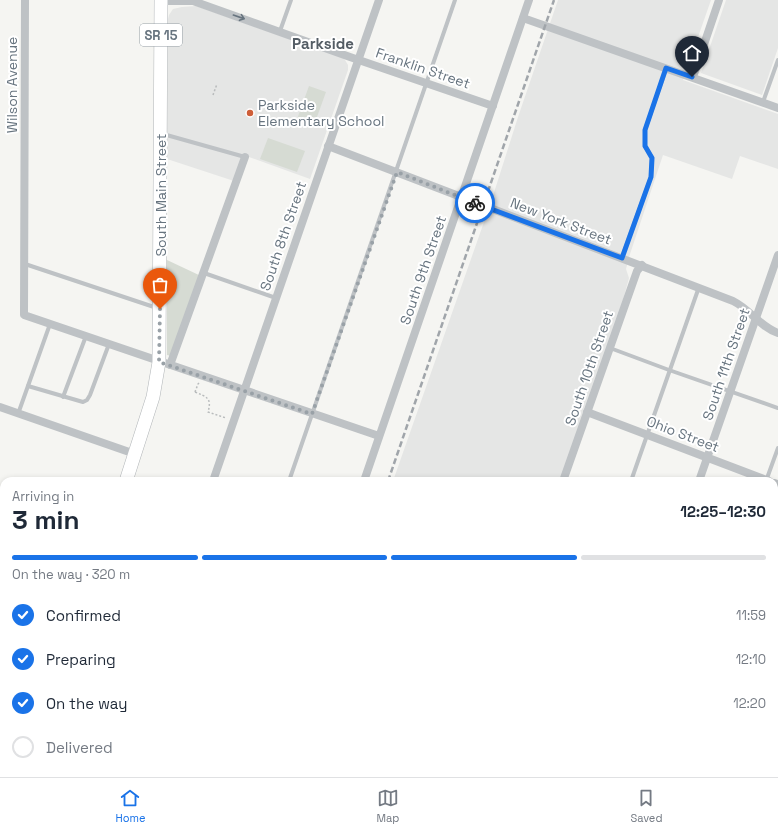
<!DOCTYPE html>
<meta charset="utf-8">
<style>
:root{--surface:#fff;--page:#f6f6f7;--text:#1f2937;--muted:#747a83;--line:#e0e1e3;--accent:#1a73e8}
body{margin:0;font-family:"Space Grotesk",sans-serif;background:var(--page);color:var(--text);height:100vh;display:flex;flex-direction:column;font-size:15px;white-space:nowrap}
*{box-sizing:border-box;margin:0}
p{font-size:13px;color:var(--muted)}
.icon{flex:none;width:22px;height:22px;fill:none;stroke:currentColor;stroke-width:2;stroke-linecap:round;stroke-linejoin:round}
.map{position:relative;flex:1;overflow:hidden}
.side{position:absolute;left:0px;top:477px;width:778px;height:300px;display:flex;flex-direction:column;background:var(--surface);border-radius:12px 12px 0 0;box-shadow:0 2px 6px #0003}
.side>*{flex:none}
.pin{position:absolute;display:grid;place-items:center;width:34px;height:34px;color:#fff;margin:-41px -17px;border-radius:50% 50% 50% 0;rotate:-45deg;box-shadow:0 0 4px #0007}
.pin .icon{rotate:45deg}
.courier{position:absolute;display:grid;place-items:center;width:40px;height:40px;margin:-20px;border:3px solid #1a73e8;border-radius:50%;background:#fff;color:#222;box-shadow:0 1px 5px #0007}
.overview em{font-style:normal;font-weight:600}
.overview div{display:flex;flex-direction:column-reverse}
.overview{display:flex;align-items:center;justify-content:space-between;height:68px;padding:0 12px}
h1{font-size:26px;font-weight:600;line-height:30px}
.bar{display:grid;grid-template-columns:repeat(4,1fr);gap:6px 4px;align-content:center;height:48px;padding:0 12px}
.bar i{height:5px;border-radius:3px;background:var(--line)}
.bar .current{background:var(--accent)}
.bar p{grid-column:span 4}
ol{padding:0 12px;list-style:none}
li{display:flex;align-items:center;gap:12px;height:44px}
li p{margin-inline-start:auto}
li .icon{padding:4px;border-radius:50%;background:var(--accent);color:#fff;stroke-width:4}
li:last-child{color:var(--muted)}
li i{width:22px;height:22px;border:2px solid var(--line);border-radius:50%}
.tabs{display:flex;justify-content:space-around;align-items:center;height:56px;border-top:1px solid var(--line);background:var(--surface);font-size:11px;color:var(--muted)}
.tabs a{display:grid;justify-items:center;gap:2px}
.tabs .current{color:var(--accent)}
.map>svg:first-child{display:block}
.built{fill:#e5e6e5}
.green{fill:#d6dbd3}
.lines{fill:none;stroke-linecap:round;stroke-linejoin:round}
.secondary-casing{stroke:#b3b7bb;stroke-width:14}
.primary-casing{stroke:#b2b6b9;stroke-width:14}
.path{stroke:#b8bbbc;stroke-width:1.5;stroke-dasharray:2 2;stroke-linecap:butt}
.service{stroke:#bec2c5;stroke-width:4}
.minor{stroke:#bec2c5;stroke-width:8}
.secondary{stroke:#fff;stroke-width:12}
.primary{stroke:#fff;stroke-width:13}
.rail{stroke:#a0a5aa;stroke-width:2.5;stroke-dasharray:6 3;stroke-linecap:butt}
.oneway{stroke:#67747f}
.done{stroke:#99a1a7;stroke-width:4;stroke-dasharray:0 7.2}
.route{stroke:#1a73e8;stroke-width:5}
.poi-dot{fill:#ce5e38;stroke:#fff;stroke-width:1.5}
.labels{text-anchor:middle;stroke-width:4;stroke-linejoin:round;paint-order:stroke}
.shield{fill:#fff;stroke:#959ea5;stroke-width:1}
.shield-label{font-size:13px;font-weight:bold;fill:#67747f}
.street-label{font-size:14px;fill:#67747f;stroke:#fff}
.poi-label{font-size:14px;fill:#67747f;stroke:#fff;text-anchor:start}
.neighbourhood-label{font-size:15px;font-weight:bold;fill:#545d65;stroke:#fff}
</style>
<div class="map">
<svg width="778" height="777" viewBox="0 0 778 777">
<rect width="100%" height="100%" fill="#f5f5f2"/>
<g class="built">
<polygon points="558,0 711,0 683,80 778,114 778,169 740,156 732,179 663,155 630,254 626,269 629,278 610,348 563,481 393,481 491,202 518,117"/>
<polygon points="726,0 778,0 778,48 762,95 701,73"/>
<polygon points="196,6 343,58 345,60 348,65 348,70 310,179 249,157 239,166 234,181 167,159 168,19 169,15 173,9 182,7"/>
<polygon points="35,773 126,773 136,777 33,777"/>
</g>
<g class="green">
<polygon points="309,86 326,92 313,128 296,122"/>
<polygon points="268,138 305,151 297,172 260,159"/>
<polygon points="167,260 201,276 171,356 167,355"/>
</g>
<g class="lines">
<defs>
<g id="secondary">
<polyline points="135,773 146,777"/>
<polyline points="164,773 177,777"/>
</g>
<g id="primary">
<polyline points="126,481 153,397 159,362 161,0"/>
<polyline points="24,777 25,773"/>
</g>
</defs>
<use href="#secondary" class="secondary-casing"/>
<use href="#primary" class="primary-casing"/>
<g class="path">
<polyline points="213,95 217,84"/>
<path d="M195,392C207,397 212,398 208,412L226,418"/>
<polyline points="195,392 198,384 199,383"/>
<polyline points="110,777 111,773"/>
</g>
<g class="service">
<polyline points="280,31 291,0"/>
<polyline points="763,102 778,60"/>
<polyline points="163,134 245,157"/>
<polyline points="622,257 651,177 652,158 645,146 645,130 666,69"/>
<polyline points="25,264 157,308"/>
<polyline points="204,273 276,298"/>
<polyline points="610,348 669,370 778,408"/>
<polyline points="28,386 83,402 87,400 90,395 109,344"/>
<polyline points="63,397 86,336"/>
<polyline points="18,414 50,324"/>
<polyline points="289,481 455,0"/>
<polyline points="631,481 699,287"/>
<polyline points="766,481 778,448"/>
<polyline points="774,558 778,560"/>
<polyline points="541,773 551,777"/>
<polyline points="188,777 189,773"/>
<polyline points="391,777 393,773"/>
<polyline points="527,777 529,773"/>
<polyline points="662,777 663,773"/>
</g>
<g class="minor">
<polyline points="25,0 24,315 379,436"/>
<polyline points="161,1 193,1 350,57 493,106"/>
<polyline points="523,18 778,108"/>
<polyline points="693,77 719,0"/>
<path d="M328,146L733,301C751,310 759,326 778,333"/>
<polyline points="170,365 245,157"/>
<polyline points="0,407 135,454"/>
<polyline points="587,412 769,481"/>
<polyline points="213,481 379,0"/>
<polyline points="364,481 529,0"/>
<polyline points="563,481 637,271 642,265"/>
<polyline points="699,481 778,255"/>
<polyline points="774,483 778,484"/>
<polyline points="774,633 778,634"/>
<polyline points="774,653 778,642"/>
<polyline points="742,773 754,777"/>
<polyline points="261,777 263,773"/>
<polyline points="459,777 460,773"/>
<polyline points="597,777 598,773"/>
<polyline points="730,777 732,773"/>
</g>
<use href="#secondary" class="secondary"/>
<use href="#primary" class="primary"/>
<g class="rail">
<polyline points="388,481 554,0"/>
<polyline points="286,777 287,773"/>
</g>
</g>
<defs><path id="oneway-shaft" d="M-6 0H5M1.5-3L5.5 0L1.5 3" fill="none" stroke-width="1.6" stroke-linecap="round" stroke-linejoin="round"/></defs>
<use class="oneway" href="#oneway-shaft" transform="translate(239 17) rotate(19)"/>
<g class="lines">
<polyline class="done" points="160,309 159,362 312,414 397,172 475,203"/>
<polyline class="route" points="475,203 622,258 651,177 652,158 645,146 645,130 666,68 692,77"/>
</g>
<circle class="poi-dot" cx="250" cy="113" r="4"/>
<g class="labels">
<rect class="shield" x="140" y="24" width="42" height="22" rx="3"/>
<g class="shield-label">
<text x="161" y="40">SR 15</text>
</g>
<g class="street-label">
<text transform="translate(423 68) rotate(19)" y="5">Franklin Street</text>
<text transform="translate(12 85) rotate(-90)" y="5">Wilson Avenue</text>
<text transform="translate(161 195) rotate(-90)" y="5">South Main Street</text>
<text transform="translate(561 221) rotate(21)" y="5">New York Street</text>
<text transform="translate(283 236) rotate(-71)" y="5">South 8th Street</text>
<text transform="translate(423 270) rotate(-71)" y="5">South 9th Street</text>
<text transform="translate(726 364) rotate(-71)" y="5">South 11th Street</text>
<text transform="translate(589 368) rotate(-71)" y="5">South 10th Street</text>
<text transform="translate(683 434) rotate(21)" y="5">Ohio Street</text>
</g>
<g class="poi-label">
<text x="258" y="110">Parkside<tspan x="258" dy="16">Elementary School</tspan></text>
</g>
<g class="neighbourhood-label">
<text x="323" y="49">Parkside</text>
</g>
</g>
</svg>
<div class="pin" style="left:160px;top:309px;background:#ea580c"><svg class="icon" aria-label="bag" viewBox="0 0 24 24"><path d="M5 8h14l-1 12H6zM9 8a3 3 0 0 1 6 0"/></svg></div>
<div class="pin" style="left:692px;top:77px;background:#1f2937"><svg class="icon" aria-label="home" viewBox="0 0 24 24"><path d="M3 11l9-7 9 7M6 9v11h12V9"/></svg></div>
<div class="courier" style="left:475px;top:203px"><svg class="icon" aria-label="bike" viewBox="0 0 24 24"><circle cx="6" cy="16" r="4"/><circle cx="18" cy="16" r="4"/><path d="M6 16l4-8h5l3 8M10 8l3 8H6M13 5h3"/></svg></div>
<section class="side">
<div class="overview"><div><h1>3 min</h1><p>Arriving in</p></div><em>12:25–12:30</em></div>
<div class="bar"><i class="current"></i><i class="current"></i><i class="current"></i><i></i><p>On the way · 320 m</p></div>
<ol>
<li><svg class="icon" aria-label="check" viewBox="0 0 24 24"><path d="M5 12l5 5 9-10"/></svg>Confirmed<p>11:59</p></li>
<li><svg class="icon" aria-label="check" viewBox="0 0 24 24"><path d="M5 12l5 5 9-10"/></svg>Preparing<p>12:10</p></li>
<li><svg class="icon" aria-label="check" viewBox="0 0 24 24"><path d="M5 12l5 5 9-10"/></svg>On the way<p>12:20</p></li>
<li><i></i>Delivered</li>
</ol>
</section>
</div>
<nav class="tabs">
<a class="current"><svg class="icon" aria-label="home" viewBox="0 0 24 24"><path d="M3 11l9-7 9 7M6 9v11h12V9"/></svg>Home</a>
<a><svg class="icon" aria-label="map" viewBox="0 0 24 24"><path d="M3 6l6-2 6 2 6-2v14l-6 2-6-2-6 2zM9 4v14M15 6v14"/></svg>Map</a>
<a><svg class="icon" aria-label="saved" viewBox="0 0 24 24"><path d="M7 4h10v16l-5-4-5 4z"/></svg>Saved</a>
</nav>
